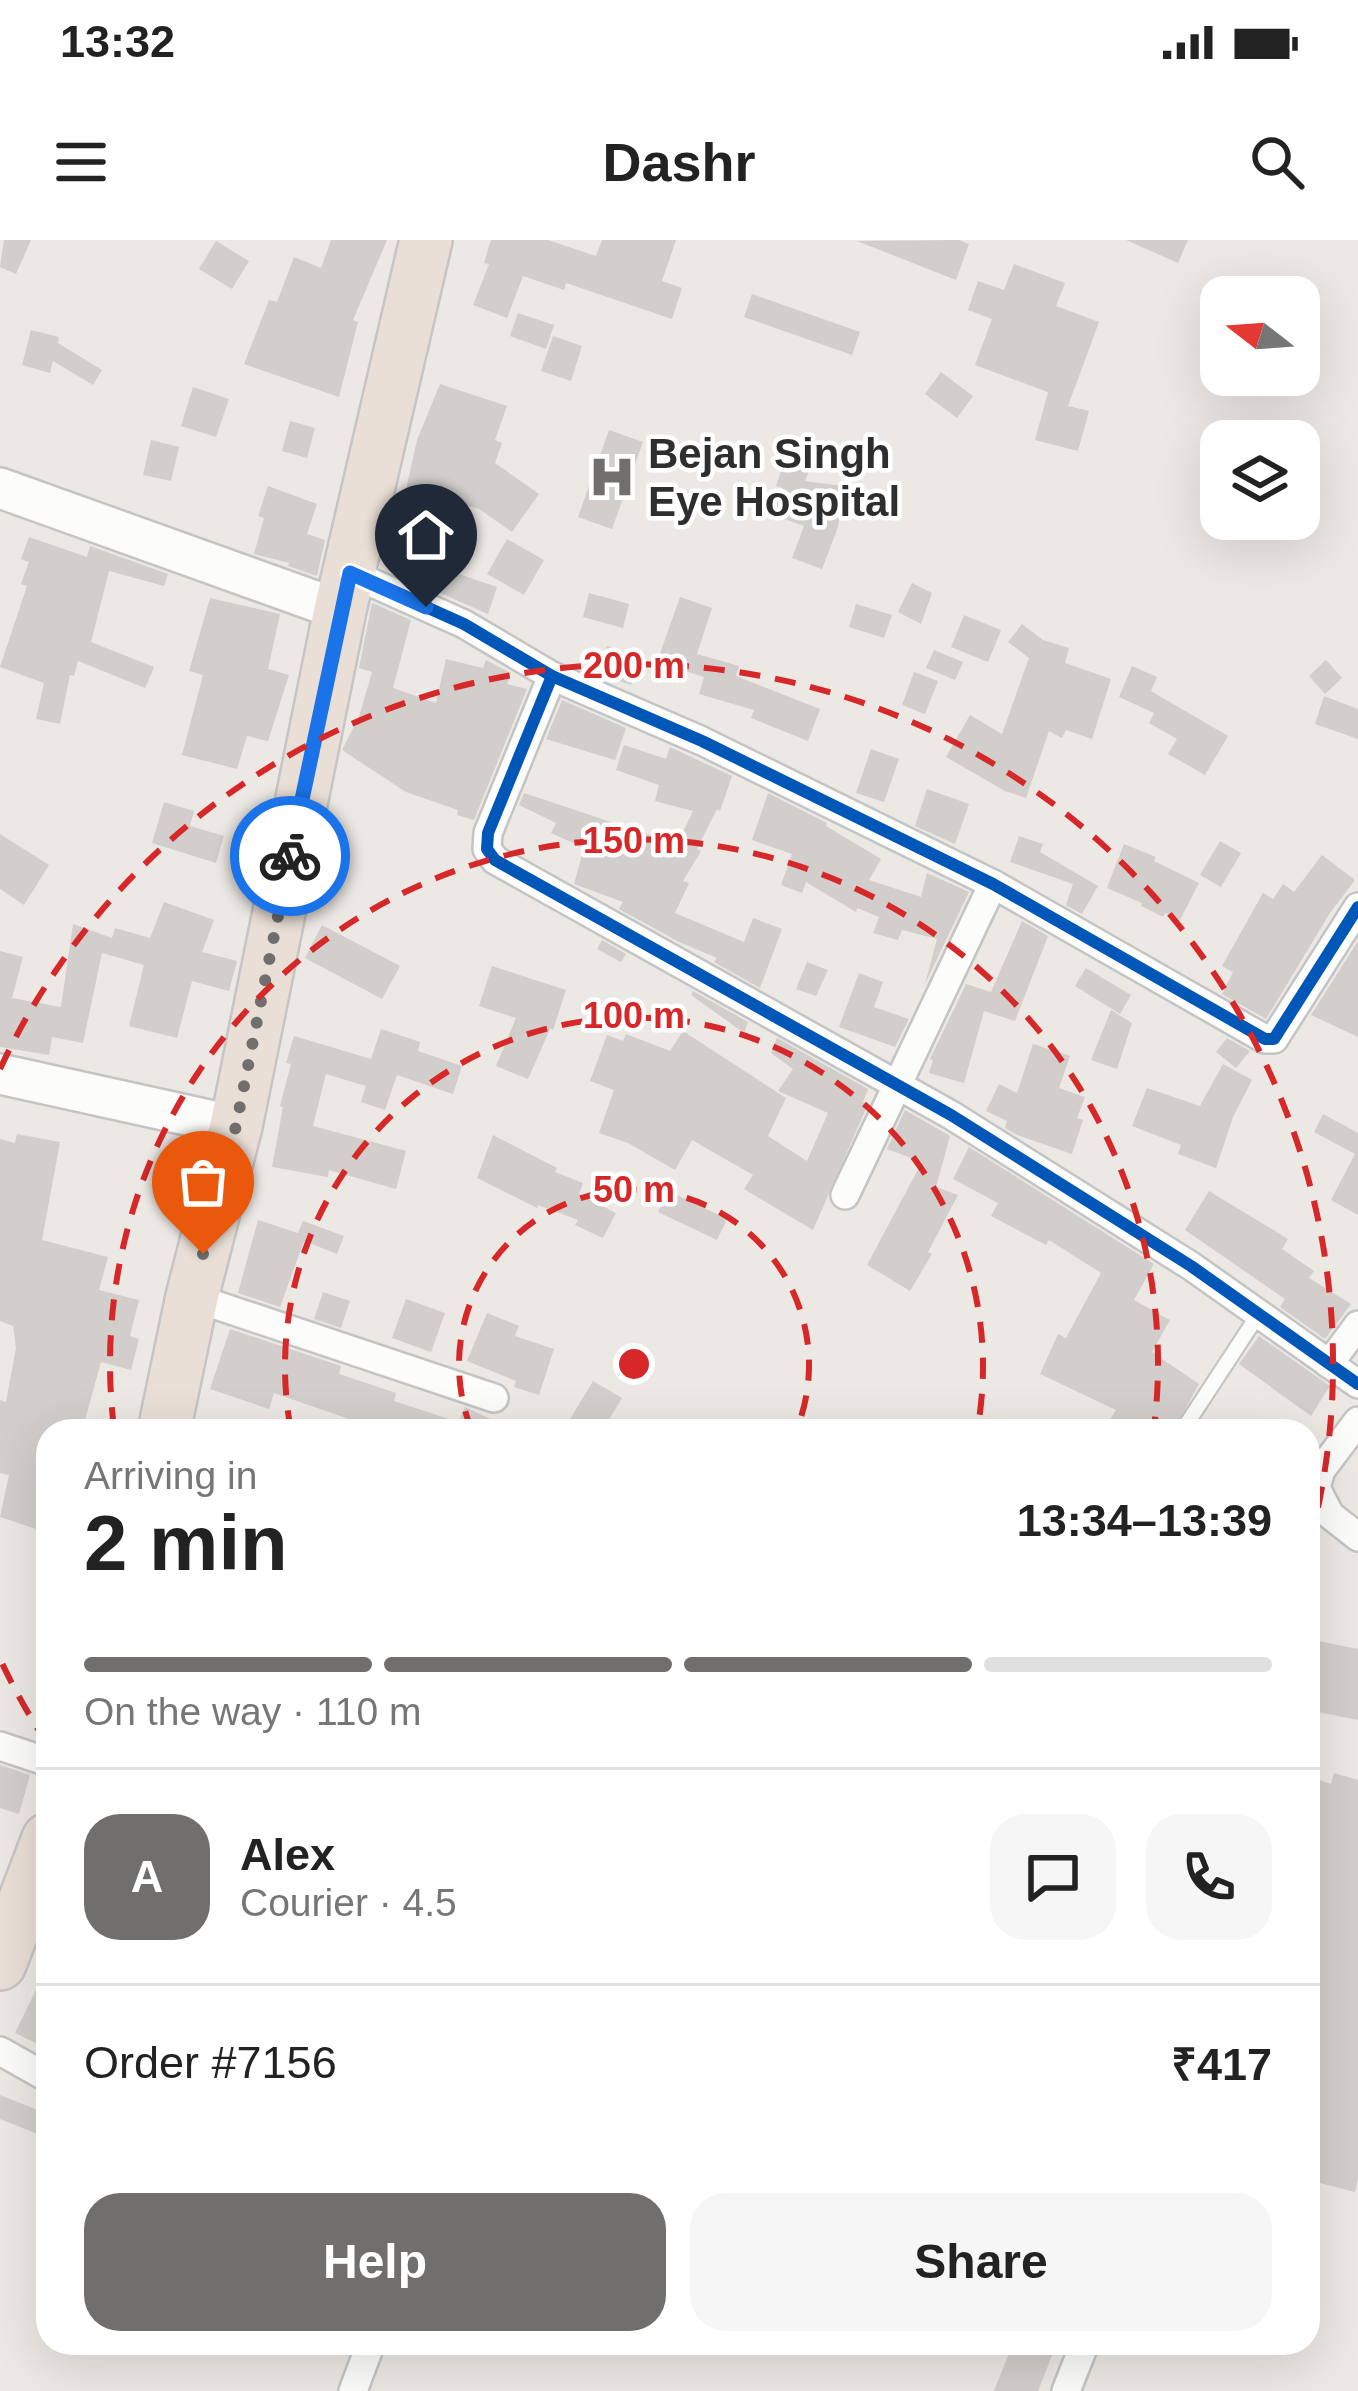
<!DOCTYPE html>
<meta charset="utf-8">
<style>
:root{--surface:#fff;--page:#f6f6f6;--text:#222;--muted:#767676;--line:#e0e0e0;--accent:#706f6e}
body{margin:0;font-family:Helvetica,sans-serif;background:var(--page);color:var(--text);height:100vh;display:flex;flex-direction:column;font-size:45px;white-space:nowrap}
*{box-sizing:border-box;margin:0}
p{font-size:39px;color:var(--muted)}
.icon{flex:none;width:66px;height:66px;fill:none;stroke:currentColor;stroke-width:2;stroke-linecap:round;stroke-linejoin:round}
.map{position:relative;flex:1;overflow:hidden}
.drawer{position:absolute;left:36px;top:1179px;width:1284px;height:936px;display:flex;flex-direction:column;background:var(--surface);border-radius:36px;box-shadow:0 12px 48px #0002}
.drawer>*{flex:none}
.needle{width:78px;rotate:287deg}
.buttons{position:absolute;left:1200px;top:36px;display:grid;gap:24px}
.buttons a{display:grid;place-items:center;width:120px;height:120px;border-radius:24px;background:var(--surface);box-shadow:0 12px 48px #0002;font-size:60px}
.pin{position:absolute;display:grid;place-items:center;width:102px;height:102px;color:#fff;margin:-123px -51px;border-radius:50% 50% 50% 0;rotate:-45deg;box-shadow:0 0 12px #0007}
.pin .icon{rotate:45deg}
.courier{position:absolute;display:grid;place-items:center;width:120px;height:120px;margin:-60px;border:9px solid #1a73e8;border-radius:50%;background:#fff;color:#222;box-shadow:0 3px 15px #0007}
.summary em{font-style:normal;font-weight:700}
.summary div{display:flex;flex-direction:column-reverse}
.summary{display:flex;align-items:center;justify-content:space-between;height:204px;padding:0 48px}
h1{font-size:78px;font-weight:700;line-height:90px}
.bar{display:grid;grid-template-columns:repeat(4,1fr);gap:18px 12px;align-content:center;height:144px;padding:0 48px}
.bar i{height:15px;border-radius:9px;background:var(--line)}
.bar .active{background:var(--accent)}
.bar p{grid-column:span 4}
.line{display:flex;align-items:center;gap:30px;padding:0 48px;border-top:3px solid var(--line)}
.line div{flex:1}
.round{display:grid;place-items:center;flex:none;width:126px;height:126px;border-radius:36px;background:var(--page)}
.cta{display:flex;gap:24px;margin-top:auto;padding:24px 48px}
.cta a{flex:1;height:138px;border-radius:36px;background:var(--accent);color:#fff;font-size:48px;font-weight:700;line-height:138px;text-align:center}
.cta a+a{background:var(--page);color:var(--text)}
.status{display:flex;justify-content:space-between;align-items:center;height:84px;padding:0 60px;background:var(--surface);direction:ltr}
.status svg{height:33px;fill:currentColor}
header{display:flex;justify-content:space-between;align-items:center;height:156px;padding:0 48px;background:var(--surface);font-size:54px;font-weight:700}
.map>svg:first-child{display:block}
.building{fill:#d1cecb}
.lines{fill:none;stroke-linecap:round;stroke-linejoin:round}
.lane-casing{stroke:#c5c4c5;stroke-width:18}
.street-casing{stroke:#c5c4c5;stroke-width:32}
.secondary-casing{stroke:#c5c4c5;stroke-width:44}
.highway-casing{stroke:#c6c5c4;stroke-width:56}
.lane{stroke:#fcfcfb;stroke-width:14}
.street{stroke:#fcfcfb;stroke-width:27}
.secondary{stroke:#fcfcfb;stroke-width:39}
.highway{stroke:#eadfd6;stroke-width:51}
.cycleway-casing{stroke:#fff;stroke-width:20}
.cycleway{stroke:#0057b8;stroke-width:12}
.done{stroke:#706f6e;stroke-width:12;stroke-dasharray:0 21.6}
.route{stroke:#1a73e8;stroke-width:15}
.ring{fill:none;stroke:#d62828;stroke-width:6;stroke-dasharray:21 15}
.labels{text-anchor:middle;stroke-width:9;stroke-linejoin:round;paint-order:stroke}
.poi-label{font-size:42px;font-weight:bold;fill:#2e2e2e;stroke:#fff;text-anchor:start}
.centre{fill:#d62828;stroke:#fff;stroke-width:6}
.ring-label{font-size:36px;text-anchor:middle;font-weight:bold;fill:#d62828;stroke:#fff;stroke-width:9;stroke-linejoin:round;paint-order:stroke}
</style>
<div class="status"><b>13:32</b><svg viewBox="0 0 49 12"><path d="M0 12V9h3v3zM5 12V6h3v6zM10 12V3h3v9zM15 12V0h3v12zM26 1h20v11H26zM47 4h2v5h-2z"/></svg></div>
<header><svg class="icon" aria-label="menu" viewBox="0 0 24 24"><path d="M4 6h16M4 12h16M4 18h16"/></svg>Dashr<svg class="icon" aria-label="search" viewBox="0 0 24 24"><circle cx="10" cy="10" r="6"/><path d="M15 15l6 6"/></svg></header>
<div class="map">
<svg width="1358" height="2151" viewBox="0 0 1358 2151">
<rect width="100%" height="100%" fill="#ece8e4"/>
<g class="building">
<polygon points="4,0 31,0 16,34 0,27"/>
<polygon points="331,0 387,0 353,80 358,82 339,157 244,124 269,60 277,62 294,17 321,28"/>
<polygon points="491,0 548,0 596,16 602,0 676,0 662,41 682,48 672,79 566,43 564,50 523,36 507,78 473,65 489,24 484,23"/>
<polygon points="959,0 969,4 956,40 857,1"/>
<polygon points="1126,0 1188,0 1178,23"/>
<polygon points="216,1 249,21 232,49 199,29"/>
<polygon points="1014,24 1065,43 1056,66 1099,82 1068,166 1089,171 1078,211 1035,200 1048,152 975,125 992,79 968,70 978,41 1004,50"/>
<polygon points="752,54 860,92 852,115 744,77"/>
<polygon points="518,73 554,85 546,109 510,96"/>
<polygon points="31,90 59,97 58,103 102,130 93,145 53,121 50,133 22,125"/>
<polygon points="553,96 582,106 571,141 541,131"/>
<polygon points="941,132 973,156 957,178 925,154"/>
<polygon points="440,144 507,166 495,200 502,203 495,223 539,254 512,292 479,269 427,254 414,306 439,312 435,326 497,347 488,374 388,330 399,286 391,284 395,266 402,267 417,200"/>
<polygon points="193,147 229,159 216,197 181,186"/>
<polygon points="290,181 315,188 307,218 282,211"/>
<polygon points="609,190 643,202 612,289 578,277"/>
<polygon points="151,200 179,207 171,241 143,235"/>
<polygon points="784,222 809,231 805,241 843,246 838,287 822,329 792,318 804,286 773,275 783,248 776,246"/>
<polygon points="268,246 317,264 307,294 325,300 317,336 288,326 289,323 254,314 264,278 258,276"/>
<polygon points="29,297 87,317 90,306 168,334 164,346 109,331 91,402 154,427 145,448 78,421 74,436 70,435 60,484 36,479 44,443 0,427 27,346 21,344 29,322 21,319"/>
<polygon points="507,299 544,320 524,355 487,334"/>
<polygon points="912,343 932,353 921,384 898,372"/>
<polygon points="589,353 629,364 623,388 583,377"/>
<polygon points="680,357 712,368 697,414 739,426 736,436 820,469 808,501 751,478 754,470 699,454 704,437 657,422"/>
<polygon points="210,358 280,374 268,429 289,435 268,501 247,496 237,529 182,515 203,435 189,431"/>
<polygon points="372,363 411,380 393,448 436,463 446,419 483,428 486,420 511,433 507,444 527,449 474,580 457,575 458,570 406,552 342,510 359,477 372,432 359,428"/>
<polygon points="856,364 892,375 884,398 849,387"/>
<polygon points="964,375 1001,390 988,422 951,407"/>
<polygon points="1022,384 1043,400 1069,408 1065,423 1111,439 1092,499 1066,490 1062,498 1049,491 1026,558 1005,551 946,517 970,475 1002,494 1029,418 1008,402"/>
<polygon points="607,406 640,417 631,445 598,433"/>
<polygon points="934,410 963,422 955,440 926,428"/>
<polygon points="1326,420 1342,438 1325,454 1309,436"/>
<polygon points="1132,426 1157,437 1151,451 1228,496 1205,535 1168,514 1177,499 1149,483 1154,473 1119,457"/>
<polygon points="914,432 938,441 925,474 902,465"/>
<polygon points="1324,456 1358,469 1358,499 1315,484"/>
<polygon points="562,460 626,488 615,520 546,499"/>
<polygon points="624,505 666,519 670,507 732,536 720,571 717,569 697,609 701,611 683,641 689,643 675,673 744,702 753,678 782,689 760,748 714,722 717,718 679,702 619,669 623,662 574,644 584,608 551,593 556,583 519,565 524,553 677,604 693,571 655,561 659,545 616,530"/>
<polygon points="871,509 899,519 884,562 856,553"/>
<polygon points="927,549 969,564 955,604 915,586"/>
<polygon points="768,553 827,583 826,586 881,619 869,640 921,657 927,633 969,652 925,744 937,699 902,690 898,700 873,693 879,677 857,668 856,672 806,642 802,653 781,645 792,614 752,600"/>
<polygon points="164,562 194,571 190,586 224,596 216,623 152,603"/>
<polygon points="0,594 49,625 24,665 0,649"/>
<polygon points="1019,596 1043,604 1040,612 1098,646 1082,674 1066,665 1073,644 1010,622"/>
<polygon points="1220,601 1241,613 1221,647 1200,635"/>
<polygon points="1124,604 1156,617 1154,621 1199,643 1180,680 1165,673 1163,677 1141,666 1142,663 1107,648"/>
<polygon points="1322,615 1355,640 1330,673 1266,779 1222,754 1233,732 1222,726 1263,653 1273,659 1283,644 1294,652"/>
<polygon points="164,662 214,680 202,712 237,721 229,751 192,741 177,798 129,786 144,725 102,713 83,803 52,797 49,815 0,807 0,711 23,717 12,758 61,767 73,684 112,698 115,688 150,698"/>
<polygon points="1022,681 1048,696 1015,781 984,771 964,843 929,833 933,820 930,819 966,744 991,752"/>
<polygon points="322,685 400,726 382,759 305,718"/>
<polygon points="602,700 626,714 621,722 597,709"/>
<polygon points="1358,701 1358,797 1311,775"/>
<polygon points="807,722 828,730 816,756 796,749"/>
<polygon points="492,726 566,750 553,790 550,789 528,839 496,826 516,778 479,766"/>
<polygon points="1086,728 1131,755 1120,774 1075,746"/>
<polygon points="859,733 883,742 874,767 909,779 895,807 839,787"/>
<polygon points="693,751 748,782 744,793 691,755"/>
<polygon points="1111,770 1132,783 1117,829 1091,820"/>
<polygon points="381,789 420,802 418,811 462,826 453,854 397,835 385,870 361,862 366,846 326,834 313,886 406,911 396,949 329,930 328,937 272,927 283,867 280,866 291,824 286,823 294,796 371,819"/>
<polygon points="683,791 786,858 768,896 807,921 828,873 778,851 793,829 771,813 777,798 868,849 863,862 868,864 813,990 744,949 753,935 692,900 675,930 628,903 599,893 614,850 590,841 607,795 623,801 626,794 670,811"/>
<polygon points="1227,798 1250,811 1236,828 1216,812"/>
<polygon points="1033,804 1070,816 1059,848 1085,857 1077,878 1083,880 1072,914 1017,895 1005,888 1007,881 986,871 999,844 1017,853"/>
<polygon points="1223,824 1252,840 1233,877 1216,928 1178,914 1181,905 1132,886 1147,848 1200,866"/>
<polygon points="905,870 950,896 936,947 958,955 928,1012 932,1014 910,1051 867,1025 922,922 887,909"/>
<polygon points="1323,874 1358,893 1358,975 1331,960 1355,914 1314,892"/>
<polygon points="17,894 60,902 42,1000 108,1017 99,1050 139,1060 130,1096 139,1099 131,1130 101,1122 82,1191 48,1191 48,1293 0,1277 9,1235 0,1233 0,1160 6,1162 16,1108 13,1086 0,1081 0,899 15,903"/>
<polygon points="493,895 557,928 555,932 583,943 579,954 616,973 603,998 575,985 578,980 538,965 537,968 477,938"/>
<polygon points="969,907 1154,1024 1134,1060 1170,1080 1152,1112 1199,1144 1173,1191 1124,1191 1109,1181 1116,1170 1040,1134 1058,1094 1066,1098 1101,1033 1049,1000 1046,1005 991,976 998,963 953,939"/>
<polygon points="668,951 727,979 717,1000 658,972"/>
<polygon points="1209,951 1288,999 1282,1009 1314,1031 1309,1038 1351,1064 1325,1099 1280,1067 1285,1059 1185,990"/>
<polygon points="258,980 298,993 303,981 344,996 337,1014 304,1001 280,1067 238,1053"/>
<polygon points="323,1052 350,1061 341,1088 314,1079"/>
<polygon points="406,1059 445,1073 431,1112 392,1098"/>
<polygon points="487,1073 519,1086 515,1096 554,1109 539,1155 514,1147 516,1141 467,1121"/>
<polygon points="230,1089 341,1126 339,1134 396,1153 394,1161 458,1182 465,1167 516,1191 344,1191 349,1179 274,1153 269,1169 210,1149"/>
<polygon points="1259,1096 1330,1146 1311,1176 1239,1124"/>
<polygon points="593,1141 622,1158 602,1191 563,1191"/>
<polygon points="1308,1399 1358,1409 1358,1480 1308,1470 1312,1452 1308,1451"/>
<polygon points="0,1525 30,1535 19,1574 0,1568"/>
<polygon points="1334,1533 1358,1540 1358,1939 1355,1952 1308,1940 1308,1536 1331,1544"/>
<polygon points="48,1725 48,1809 15,1793"/>
<polygon points="0,1855 48,1874 48,1898 0,1879"/>
<polygon points="1013,2103 1057,2103 1038,2151 994,2151"/>
</g>
<g class="lines">
<defs>
<polyline id="lane" points="1184,1188 1258,1075"/>
<g id="street">
<polyline points="350,333 464,384 552,436 702,501 993,644 1265,799 1274,799 1358,667"/>
<polyline points="552,436 488,593 487,609 495,620 951,875 1191,1026 1358,1144"/>
<polyline points="845,955 993,644"/>
<polyline points="192,1057 494,1158"/>
<polyline points="1329,1124 1358,1085"/>
<polyline points="1358,1181 1321,1230 1316,1248 1330,1275 1358,1297"/>
<polyline points="0,1506 48,1522"/>
<polyline points="0,1811 48,1838"/>
<polyline points="353,2151 371,2103"/>
<polyline points="1066,2151 1085,2103"/>
</g>
<g id="secondary">
<polyline points="0,248 340,370"/>
<polyline points="0,834 236,886"/>
</g>
<g id="highway">
<polyline points="164,1191 192,1057 236,886 340,370 426,0"/>
<polyline points="0,1724 48,1599"/>
</g>
</defs>
<use href="#lane" class="lane-casing"/>
<use href="#street" class="street-casing"/>
<use href="#secondary" class="secondary-casing"/>
<use href="#highway" class="highway-casing"/>
<use href="#lane" class="lane"/>
<use href="#street" class="street"/>
<use href="#secondary" class="secondary"/>
<use href="#highway" class="highway"/>
<defs>
<g id="cycleway">
<polyline points="350,333 464,384 552,436 702,501 993,644 1265,799 1274,799 1358,667"/>
<polyline points="552,436 488,593 487,609 495,620 951,875 1191,1026 1358,1144"/>
</g>
</defs>
<use href="#cycleway" class="cycleway-casing"/>
<use href="#cycleway" class="cycleway"/>
</g>
<g class="lines">
<polyline class="done" points="203,1014 236,886 290,616"/>
<polyline class="route" points="290,616 350,333 426,367"/>
</g>
<g class="ring">
<path d="M472 1191A175 175 0 1 1 796 1191"/>
<path d="M291 1191A349 349 0 1 1 977 1191"/>
<path d="M114 1188A524 524 0 1 1 1154 1188"/>
<path d="M48 1505A699 699 0 0 1 0 1419M0 829A699 699 0 0 1 1309 1305"/>
</g>
<defs>
<symbol id="hospital-bare" viewBox="-9 -9 18 18"><path d="M-5-5h3v3.5h4V-5h3V5h-3V1.5h-4V5h-3Z" fill="#706f6e" stroke="#fff" stroke-width="2.5" paint-order="stroke"/></symbol>
</defs>
<g fill-rule="evenodd">
<use href="#hospital-bare" x="579" y="204" width="66" height="66"/>
</g>
<g class="labels">
<g class="poi-label">
<text x="648" y="228">Bejan Singh<tspan x="648" dy="48">Eye Hospital</tspan></text>
</g>
</g>
<circle cx="634" cy="1124" r="18" class="centre"/>
<g class="ring-label">
<text x="634" y="438">200 m</text>
<text x="634" y="613">150 m</text>
<text x="634" y="788">100 m</text>
<text x="634" y="962">50 m</text>
</g>
</svg>
<div class="buttons">
<a><svg class="needle" viewBox="-14 -14 28 28"><path d="M0-13l5 13h-10z" fill="#e53935"/><path d="M0 13l5-13h-10z" fill="#767676"/></svg></a>
<a><svg class="icon" aria-label="layers" viewBox="0 0 24 24"><path d="M12 4l9 5-9 5-9-5zM3 14l9 5 9-5"/></svg></a>
</div>
<div class="pin" style="left:203px;top:1014px;background:#ea580c"><svg class="icon" aria-label="bag" viewBox="0 0 24 24"><path d="M5 8h14l-1 12H6zM9 8a3 3 0 0 1 6 0"/></svg></div>
<div class="pin" style="left:426px;top:367px;background:#1f2937"><svg class="icon" aria-label="home" viewBox="0 0 24 24"><path d="M3 11l9-7 9 7M6 9v11h12V9"/></svg></div>
<div class="courier" style="left:290px;top:616px"><svg class="icon" aria-label="bike" viewBox="0 0 24 24"><circle cx="6" cy="16" r="4"/><circle cx="18" cy="16" r="4"/><path d="M6 16l4-8h5l3 8M10 8l3 8H6M13 5h3"/></svg></div>
<section class="drawer">
<div class="summary"><div><h1>2 min</h1><p>Arriving in</p></div><em>13:34–13:39</em></div>
<div class="bar"><i class="active"></i><i class="active"></i><i class="active"></i><i></i><p>On the way · 110 m</p></div>
<div class="line" style="height:216px"><b class="round" style="background:var(--accent);color:#fff">A</b><div><b>Alex</b><p>Courier · 4.5</p></div><a class="round"><svg class="icon" aria-label="chat" viewBox="0 0 24 24"><path d="M4 5h16v11H9l-5 4z"/></svg></a><a class="round"><svg class="icon" aria-label="phone" viewBox="0 0 24 24"><path d="M5 4h4l2 5-3 2q2 4 5 5l2-3 5 2v4C11 20 4 13 5 4z"/></svg></a></div>
<div class="line" style="height:156px"><div>Order #7156</div><b>₹417</b></div>
<div class="cta"><a>Help</a><a>Share</a></div>
</section>
</div>
